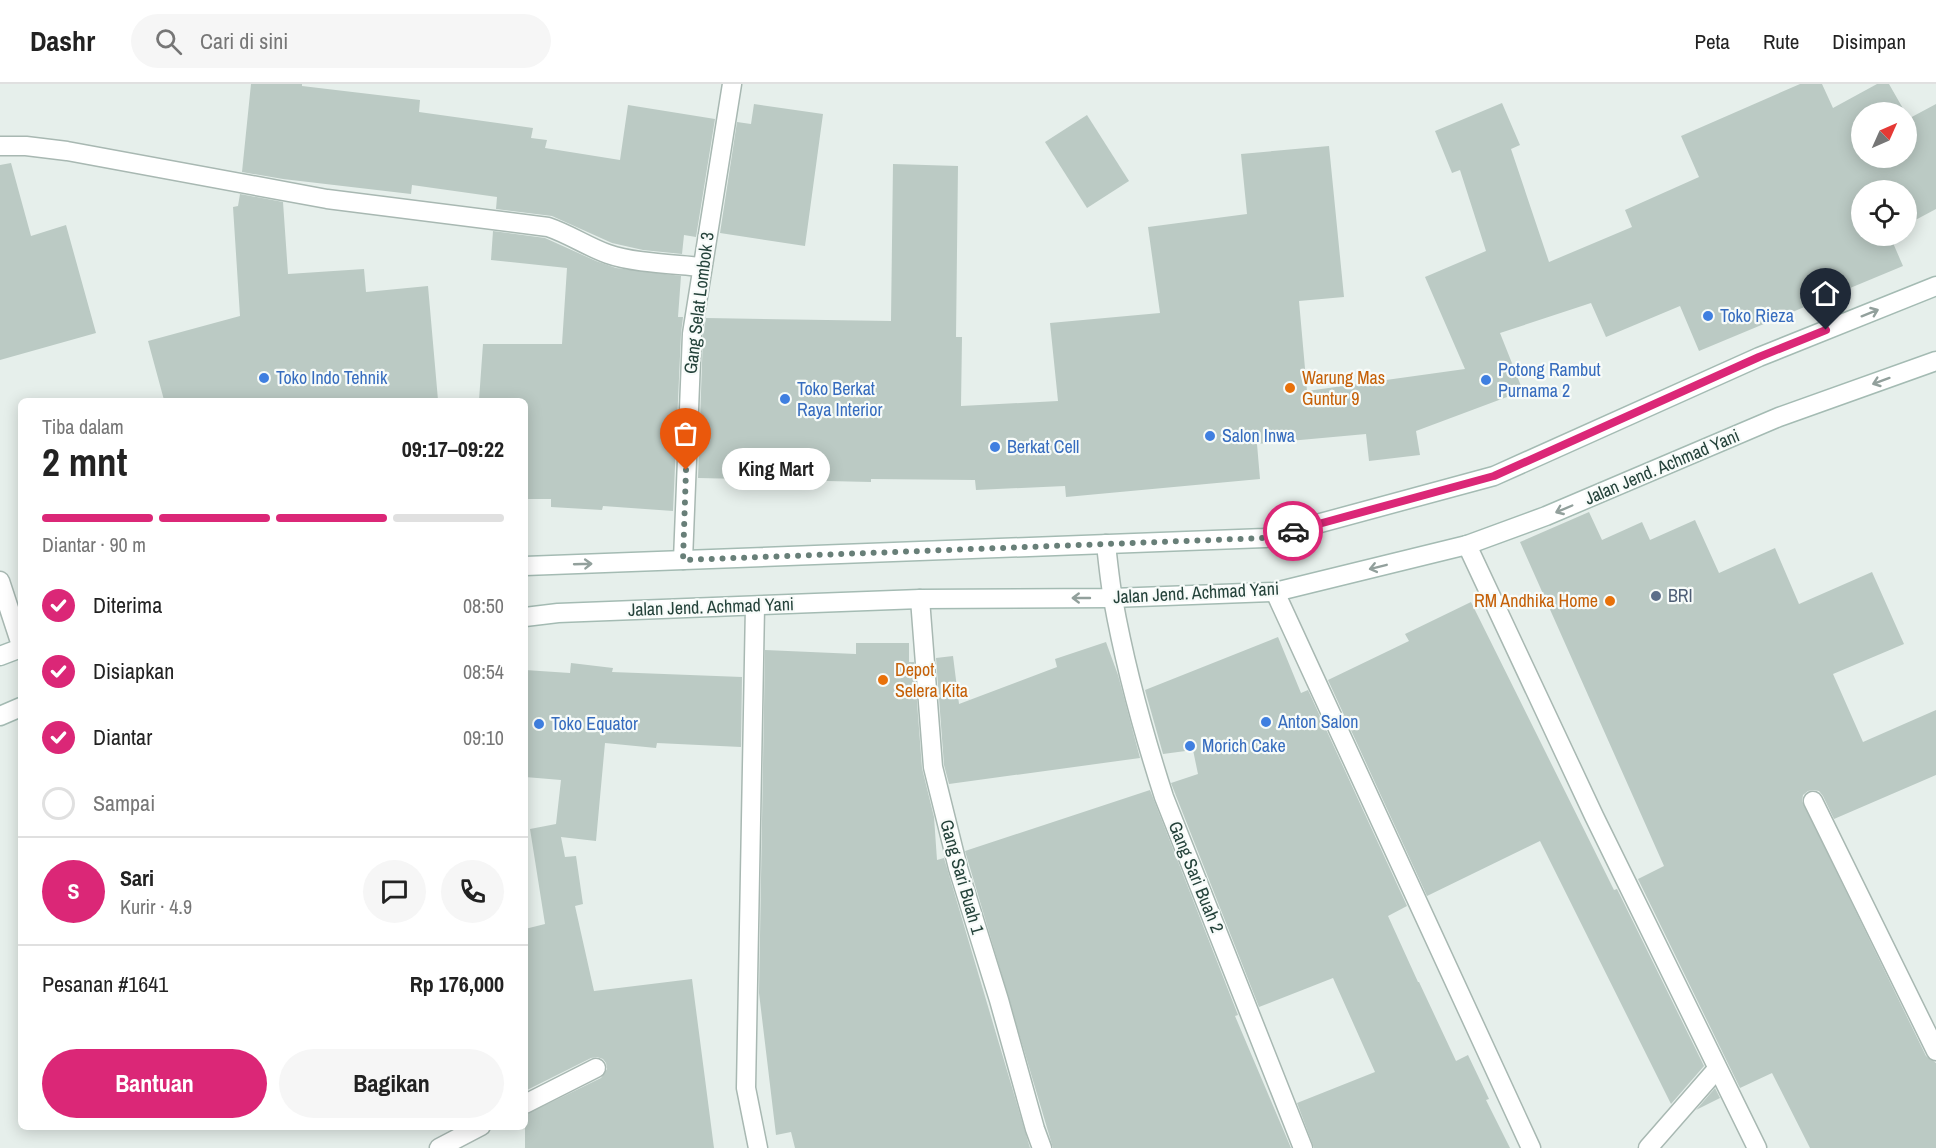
<!DOCTYPE html>
<html lang="id">
<meta charset="utf-8">
<style>
:root{--surface:#fff;--page:#f6f6f6;--text:#222;--muted:#767676;--line:#e0e0e0;--accent:#db2777}
body{margin:0;font-family:"Archivo Narrow",sans-serif;background:var(--page);color:var(--text);height:100vh;display:flex;flex-direction:column;font-size:22px;white-space:nowrap}
*{box-sizing:border-box;margin:0}
p{font-size:20px;color:var(--muted)}
.icon{flex:none;width:33px;height:33px;fill:none;stroke:currentColor;stroke-width:2;stroke-linecap:round;stroke-linejoin:round}
.map{position:relative;flex:1;overflow:hidden}
.side{position:absolute;left:18px;top:314px;width:510px;height:732px;display:flex;flex-direction:column;background:var(--surface);border-radius:9px;box-shadow:0 3px 15px #0003}
.side>*{flex:none}
.needle{width:39px;rotate:45deg}
.controls{position:absolute;left:1851px;top:18px;display:grid;gap:12px}
.controls a{display:grid;place-items:center;width:66px;height:66px;border-radius:50%;background:var(--surface);box-shadow:0 3px 15px #0003;font-size:30px}
.pin{position:absolute;display:grid;place-items:center;width:51px;height:51px;color:#fff;margin:-62px -26px;border-radius:50% 50% 50% 0;rotate:-45deg;box-shadow:0 0 6px #0007}
.pin .icon{rotate:45deg}
.courier{position:absolute;display:grid;place-items:center;width:60px;height:60px;margin:-30px;border:4px solid #db2777;border-radius:50%;background:#fff;color:#222;box-shadow:0 2px 8px #0007}
.bubble{position:absolute;height:42px;border-radius:21px;background:var(--surface);box-shadow:0 3px 15px #0003;font-size:20px;font-weight:700;line-height:42px;text-align:center}
.summary em{font-style:normal;font-weight:700}
.summary div{display:flex;flex-direction:column-reverse}
.summary{display:flex;align-items:center;justify-content:space-between;height:102px;padding:0 24px}
h1{font-size:39px;font-weight:700;line-height:45px}
.bar{display:grid;grid-template-columns:repeat(4,1fr);gap:9px 6px;align-content:center;height:72px;padding:0 24px}
.bar i{height:8px;border-radius:4px;background:var(--line)}
.bar .active{background:var(--accent)}
.bar p{grid-column:span 4}
.line{display:flex;align-items:center;gap:15px;padding:0 24px;border-top:2px solid var(--line)}
.line div{flex:1}
.round{display:grid;place-items:center;flex:none;width:63px;height:63px;border-radius:32px;background:var(--page)}
ol{padding:0 24px;list-style:none}
li{display:flex;align-items:center;gap:18px;height:66px}
li p{margin-inline-start:auto}
li .icon{padding:6px;border-radius:50%;background:var(--accent);color:#fff;stroke-width:4}
li:last-child{color:var(--muted)}
li i{width:33px;height:33px;border:3px solid var(--line);border-radius:50%}
.primary-button{display:flex;gap:12px;margin-top:auto;padding:12px 24px}
.primary-button a{flex:1;height:69px;border-radius:36px;background:var(--accent);color:#fff;font-size:24px;font-weight:700;line-height:69px;text-align:center}
.primary-button a+a{background:var(--page);color:var(--text)}
header{display:flex;align-items:center;gap:36px;box-sizing:border-box;height:84px;padding:0 30px;background:var(--surface);border-bottom:2px solid var(--line)}
header strong{font-size:28px}
nav{display:flex;gap:33px;margin-inline-start:auto;font-size:21px}
.search{width:420px;height:54px;background:var(--page);display:flex;align-items:center;gap:15px;box-sizing:border-box;padding:0 21px;border-radius:33px;color:var(--muted);font-size:22px}
.map>svg:first-child{display:block}
.building{fill:#bbcac4}
.lines{fill:none;stroke-linecap:round;stroke-linejoin:round}
.street-casing{stroke:#a8b8b2;stroke-width:21}
.secondary-casing{stroke:#a4bbb3;stroke-width:21}
.street{stroke:#fff;stroke-width:18}
.secondary{stroke:#fff;stroke-width:18}
.oneway{stroke:#92a09c}
.done{stroke:#687f78;stroke-width:6;stroke-dasharray:0 10.8}
.route{stroke:#db2777;stroke-width:8}
.shop-dot{fill:#3f7fe0;stroke:#f7fbf9;stroke-width:2}
.food-dot{fill:#e8710a;stroke:#f7fbf9;stroke-width:2}
.service-dot{fill:#5c6f8a;stroke:#f7fbf9;stroke-width:2}
.labels{text-anchor:middle;stroke-width:4.5;stroke-linejoin:round;paint-order:stroke}
.street-label{font-size:18px;fill:#24423a;stroke:#f7fbf9}
.shop-label{font-size:18px;fill:#366cbe;stroke:#f7fbf9;text-anchor:start}
.food-label{font-size:18px;fill:#c56008;stroke:#f7fbf9;text-anchor:start}
.service-label{font-size:18px;fill:#4e5e75;stroke:#f7fbf9;text-anchor:start}
</style>
<header>
<strong>Dashr</strong>
<div class="search"><svg class="icon" aria-label="search" viewBox="0 0 24 24"><circle cx="10" cy="10" r="6"/><path d="M15 15l6 6"/></svg>Cari di sini</div>
<nav><a>Peta</a><a>Rute</a><a>Disimpan</a></nav>
</header>
<div class="map">
<svg width="1936" height="1064" viewBox="0 0 1936 1064">
<rect width="100%" height="100%" fill="#e6efeb"/>
<g class="building">
<polygon points="251,0 302,0 302,2 420,16 419,28 533,44 531,54 547,56 545,64 620,76 628,21 715,35 696,153 684,151 682,170 643,166 612,159 552,132 496,125 497,113 412,101 411,110 283,95 242,88"/>
<polygon points="1800,0 1822,0 1833,24 1877,0 1889,0 1905,28 1862,28 1862,74 1906,74 1906,31 1908,35 1936,20 1936,125 1906,141 1906,106 1862,106 1862,152 1890,152 1903,182 1699,267 1680,222 1606,253 1591,219 1500,249 1523,307 1416,347 1420,371 1369,377 1366,350 1257,360 1260,395 1066,413 1065,402 976,406 975,396 871,395 871,398 698,394 703,251 706,234 891,237 893,80 958,82 956,253 962,253 961,322 1058,317 1050,239 1160,229 1148,143 1247,130 1241,70 1329,62 1344,213 1299,217 1307,307 1465,285 1425,193 1486,167 1460,86 1452,89 1435,47 1502,19 1520,61 1511,65 1549,178 1632,143 1625,126 1699,93 1681,52"/>
<polygon points="754,20 823,30 805,162 720,149 737,38 751,40"/>
<polygon points="1087,31 1129,97 1087,124 1045,58"/>
<polygon points="11,79 31,152 66,141 96,249 0,276 0,81"/>
<polygon points="240,110 283,118 288,190 364,185 366,208 428,202 438,316 164,316 148,257 240,232 233,123 238,122"/>
<polygon points="493,147 545,154 596,177 616,184 681,192 678,233 683,233 681,250 673,427 603,422 602,426 551,423 551,415 525,415 525,316 479,316 483,260 562,260 567,184 491,176"/>
<polygon points="1589,428 1602,456 1642,438 1650,456 1695,436 1719,489 1775,464 1799,520 1872,488 1904,560 1833,590 1863,658 1936,626 1936,691 1834,735 1823,712 1819,707 1813,706 1808,707 1803,711 1802,717 1926,972 1936,979 1936,1064 1810,1064 1772,989 1740,1004 1638,795 1664,782 1520,458"/>
<polygon points="1471,518 1614,806 1617,805 1704,982 1671,1020 1540,757 1427,812 1328,596 1409,557 1405,550"/>
<polygon points="1278,553 1301,609 1308,606 1407,822 1388,832 1418,898 1419,898 1456,977 1468,971 1489,1015 1486,1016 1510,1064 1314,1064 1297,1019 1375,988 1333,894 1259,923 1171,699 1198,690 1193,666 1163,670 1145,606"/>
<polygon points="1106,558 1118,591 1140,674 949,700 944,681 936,574 953,572 959,620 1057,583 1055,575"/>
<polygon points="856,559 909,559 909,578 914,578 922,684 934,733 937,776 944,774 1030,1064 795,1064 791,1048 776,1051 759,909 765,566 856,570"/>
<polygon points="571,579 613,584 612,588 742,593 741,663 657,659 656,664 605,659 596,757 561,753 565,773 576,772 583,820 575,822 594,907 692,895 714,1064 525,1064 525,1031 601,994 607,985 606,979 603,975 597,973 591,974 525,1007 525,845 545,840 530,745 556,740 561,696 525,693 525,586 570,589"/>
<polygon points="1150,706 1238,931 1235,932 1291,1064 1053,1064 965,767"/>
<polygon points="1715,1004 1720,1014 1696,1026"/>
</g>
<g class="lines">
<defs>
<g id="street">
<path d="M0,62H26L67,67L327,115L548,143C569,150 588,163 608,170C633,179 675,180 702,183"/>
<path d="M1106,460C1108,479 1110,497 1113,515C1125,582 1143,648 1164,713L1303,1064"/>
<polyline points="1467,461 1594,732 1757,1064"/>
<polyline points="683,476 692,250 732,0"/>
<polyline points="0,497 21,561"/>
<polyline points="1275,508 1531,1064"/>
<polyline points="920,515 933,683 958,784 999,916 1035,1045 1042,1064"/>
<polyline points="755,522 746,1004 758,1064"/>
<polyline points="1813,717 1936,967"/>
<polyline points="525,1020 596,984"/>
<polyline points="439,1064 481,1042"/>
<polyline points="1648,1064 1717,985"/>
</g>
<g id="secondary">
<polyline points="525,482 1265,454 1494,392 1759,273 1936,202"/>
<polyline points="525,533 558,529 920,515 1112,514 1275,508 1467,461 1546,432 1779,333 1936,277"/>
<polyline points="0,572 21,564"/>
<polyline points="0,632 21,623"/>
</g>
</defs>
<use href="#street" class="street-casing"/>
<use href="#secondary" class="secondary-casing"/>
<use href="#street" class="street"/>
<use href="#secondary" class="secondary"/>
</g>
<defs><path id="oneway-shaft" d="M-6 0H5M1.5-3L5.5 0L1.5 3" fill="none" stroke-width="1.6" stroke-linecap="round" stroke-linejoin="round" transform="scale(1.5)"/></defs>
<g class="oneway">
<use href="#oneway-shaft" transform="translate(1870 229) rotate(-22)"/>
<use href="#oneway-shaft" transform="translate(1881 297) rotate(160)"/>
<use href="#oneway-shaft" transform="translate(1564 425) rotate(157)"/>
<use href="#oneway-shaft" transform="translate(583 480) rotate(-2)"/>
<use href="#oneway-shaft" transform="translate(1378 483) rotate(166)"/>
<use href="#oneway-shaft" transform="translate(1081 514) rotate(180)"/>
</g>
<g class="lines">
<polyline class="done" points="686,386 683,476 1265,454 1293,447"/>
<polyline class="route" points="1293,447 1494,392 1759,273 1826,246"/>
</g>
<g class="shop-dot">
<circle cx="1708" cy="232" r="6"/>
<circle cx="264" cy="294" r="6"/>
<circle cx="1486" cy="296" r="6"/>
<circle cx="785" cy="315" r="6"/>
<circle cx="1210" cy="352" r="6"/>
<circle cx="995" cy="363" r="6"/>
<circle cx="1266" cy="638" r="6"/>
<circle cx="539" cy="640" r="6"/>
<circle cx="1190" cy="662" r="6"/>
</g>
<g class="food-dot">
<circle cx="1290" cy="304" r="6"/>
<circle cx="1610" cy="517" r="6"/>
<circle cx="883" cy="596" r="6"/>
</g>
<circle class="service-dot" cx="1656" cy="512" r="6"/>
<g class="labels">
<g class="street-label">
<text transform="translate(699 219) rotate(-83)" y="6">Gang Selat Lombok 3</text>
<text transform="translate(1662 383) rotate(-23)" y="6">Jalan Jend. Achmad Yani</text>
<text transform="translate(1196 509) rotate(-3)" y="6">Jalan Jend. Achmad Yani</text>
<text transform="translate(711 523) rotate(-2)" y="6">Jalan Jend. Achmad Yani</text>
<text transform="translate(962 793) rotate(74)" y="6">Gang Sari Buah 1</text>
<text transform="translate(1196 793) rotate(68)" y="6">Gang Sari Buah 2</text>
</g>
<g class="shop-label">
<text x="1720" y="238">Toko Rieza</text>
<text x="1498" y="292">Potong Rambut<tspan x="1498" dy="21">Purnama 2</tspan></text>
<text x="276" y="300">Toko Indo Tehnik</text>
<text x="797" y="311">Toko Berkat<tspan x="797" dy="21">Raya Interior</tspan></text>
<text x="1222" y="358">Salon Inwa</text>
<text x="1007" y="369">Berkat Cell</text>
<text x="1278" y="644">Anton Salon</text>
<text x="551" y="646">Toko Equator</text>
<text x="1202" y="668">Morich Cake</text>
</g>
<g class="food-label">
<text x="1302" y="300">Warung Mas<tspan x="1302" dy="21">Guntur 9</tspan></text>
<text x="1598" y="523" text-anchor="end">RM Andhika Home</text>
<text x="895" y="592">Depot<tspan x="895" dy="21">Selera Kita</tspan></text>
</g>
<g class="service-label">
<text x="1668" y="518">BRI</text>
</g>
</g>
</svg>
<div class="controls">
<a><svg class="needle" viewBox="-14 -14 28 28"><path d="M0-13l5 13h-10z" fill="#e53935"/><path d="M0 13l5-13h-10z" fill="#767676"/></svg></a>
<a><svg class="icon" aria-label="locate" viewBox="0 0 24 24"><circle cx="12" cy="12" r="6"/><path d="M12 2v4M12 18v4M2 12h4M18 12h4"/></svg></a>
</div>
<div class="pin" style="left:686px;top:386px;background:#ea580c"><svg class="icon" aria-label="bag" viewBox="0 0 24 24"><path d="M5 8h14l-1 12H6zM9 8a3 3 0 0 1 6 0"/></svg></div>
<div class="pin" style="left:1826px;top:246px;background:#1f2937"><svg class="icon" aria-label="home" viewBox="0 0 24 24"><path d="M3 11l9-7 9 7M6 9v11h12V9"/></svg></div>
<div class="courier" style="left:1293px;top:447px"><svg class="icon" aria-label="car" viewBox="0 0 24 24"><path d="M5 17H2v-5l4-1 3-4h7l3 4 3 1v5h-3M9 17h6M6 11h13"/><circle cx="7" cy="17" r="2"/><circle cx="17" cy="17" r="2"/></svg></div>
<div class="bubble" style="left:722px;top:364px;width:108px">King Mart</div>
<section class="side">
<div class="summary"><div><h1>2 mnt</h1><p>Tiba dalam</p></div><em>09:17–09:22</em></div>
<div class="bar"><i class="active"></i><i class="active"></i><i class="active"></i><i></i><p>Diantar · 90 m</p></div>
<ol>
<li><svg class="icon" aria-label="check" viewBox="0 0 24 24"><path d="M5 12l5 5 9-10"/></svg>Diterima<p>08:50</p></li>
<li><svg class="icon" aria-label="check" viewBox="0 0 24 24"><path d="M5 12l5 5 9-10"/></svg>Disiapkan<p>08:54</p></li>
<li><svg class="icon" aria-label="check" viewBox="0 0 24 24"><path d="M5 12l5 5 9-10"/></svg>Diantar<p>09:10</p></li>
<li><i></i>Sampai</li>
</ol>
<div class="line" style="height:108px"><b class="round" style="background:var(--accent);color:#fff">S</b><div><b>Sari</b><p>Kurir · 4.9</p></div><a class="round"><svg class="icon" aria-label="chat" viewBox="0 0 24 24"><path d="M4 5h16v11H9l-5 4z"/></svg></a><a class="round"><svg class="icon" aria-label="phone" viewBox="0 0 24 24"><path d="M5 4h4l2 5-3 2q2 4 5 5l2-3 5 2v4C11 20 4 13 5 4z"/></svg></a></div>
<div class="line" style="height:78px"><div>Pesanan #1641</div><b>Rp 176,000</b></div>
<div class="primary-button"><a>Bantuan</a><a>Bagikan</a></div>
</section>
</div>
